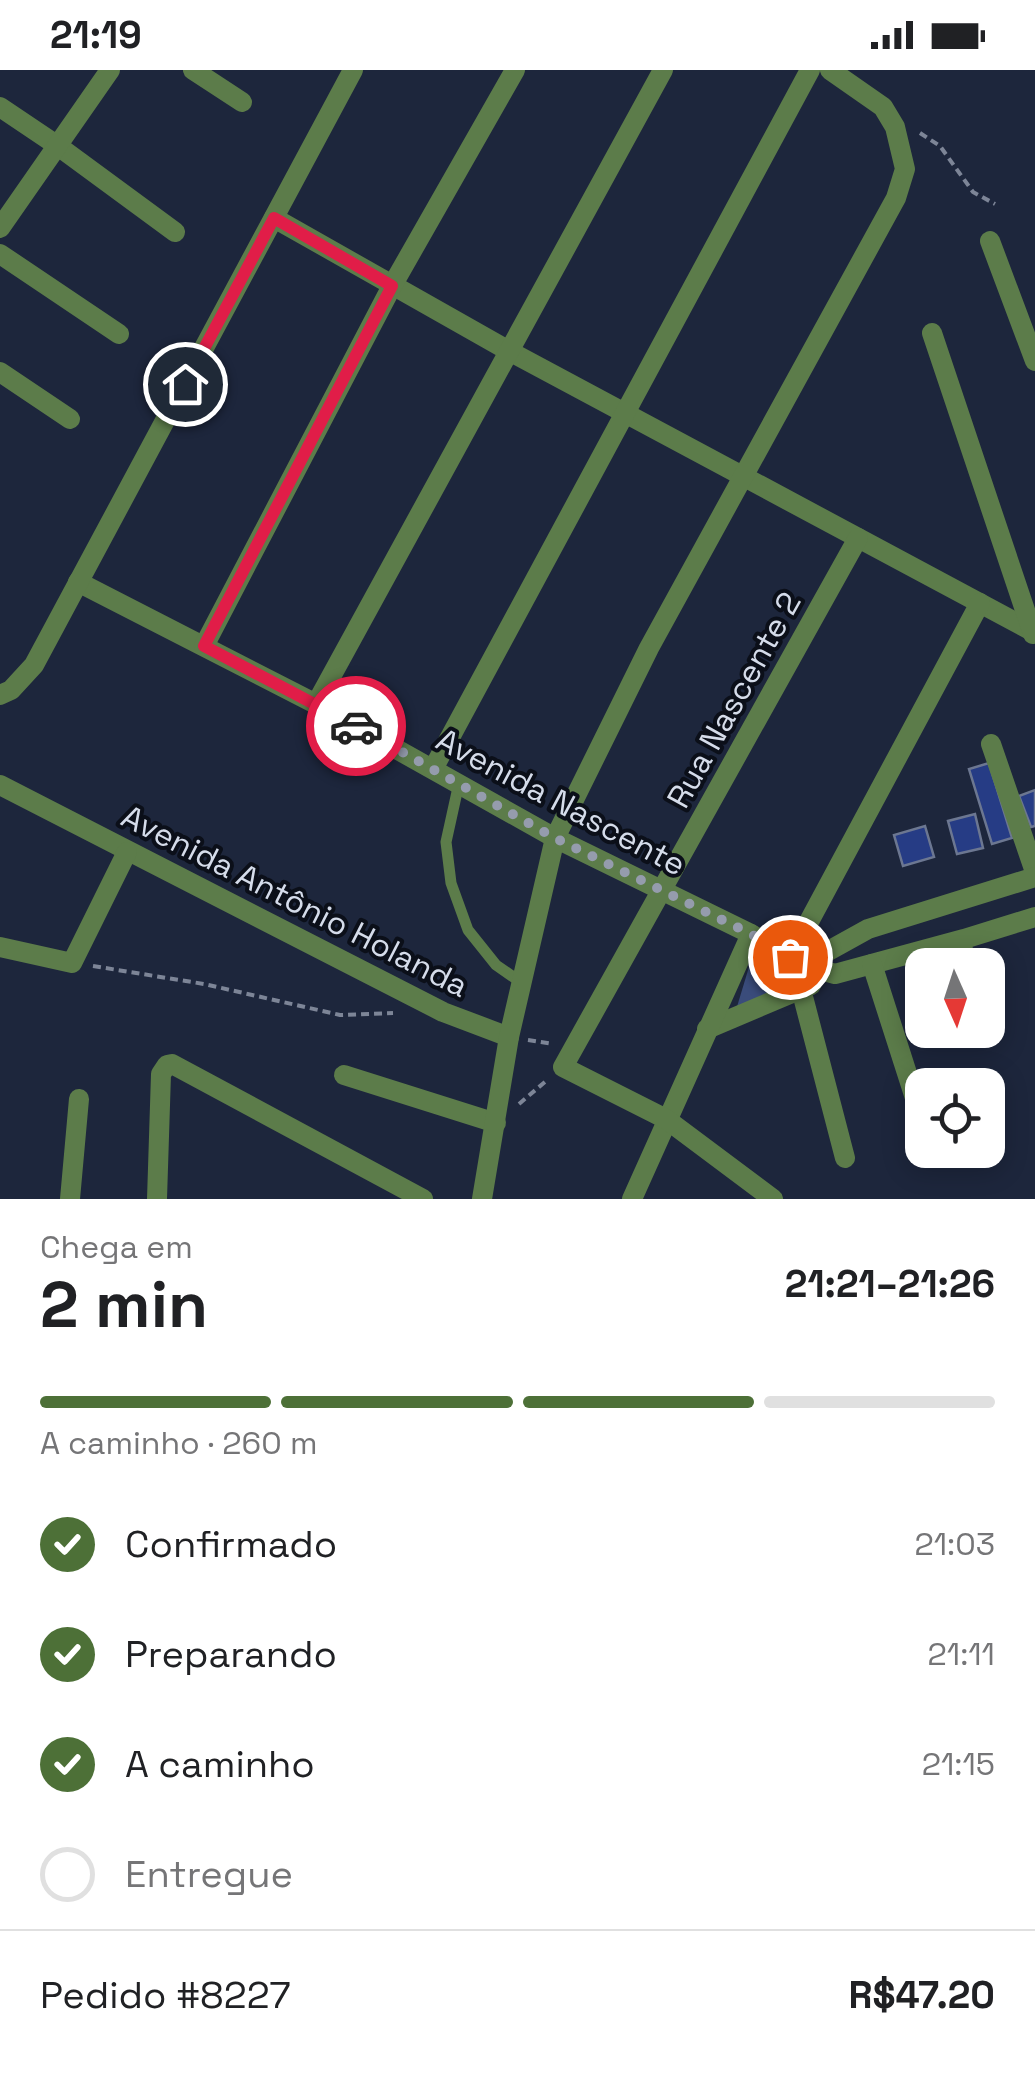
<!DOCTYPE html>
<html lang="pt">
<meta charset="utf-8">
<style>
:root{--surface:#fff;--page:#f6f6f6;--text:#202124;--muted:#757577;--line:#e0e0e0;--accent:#4d7037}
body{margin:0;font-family:"Space Grotesk",sans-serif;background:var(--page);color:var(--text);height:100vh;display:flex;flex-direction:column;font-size:38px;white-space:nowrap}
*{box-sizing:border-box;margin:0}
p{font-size:32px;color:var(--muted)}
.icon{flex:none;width:55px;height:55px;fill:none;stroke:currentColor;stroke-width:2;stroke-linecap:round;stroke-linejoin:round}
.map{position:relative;height:1129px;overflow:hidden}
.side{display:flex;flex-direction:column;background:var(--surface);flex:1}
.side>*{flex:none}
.needle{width:65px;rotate:177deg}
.tools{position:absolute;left:905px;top:878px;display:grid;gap:20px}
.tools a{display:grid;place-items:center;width:100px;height:100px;border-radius:20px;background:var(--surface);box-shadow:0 5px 25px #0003;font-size:50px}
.pin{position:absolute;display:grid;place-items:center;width:85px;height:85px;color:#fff;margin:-42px;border:5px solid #fff;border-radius:50%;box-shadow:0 2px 10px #0007}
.courier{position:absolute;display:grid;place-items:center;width:100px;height:100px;margin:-50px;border:8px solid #e11d48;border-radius:50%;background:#fff;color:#222;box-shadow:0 2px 12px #0007}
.head em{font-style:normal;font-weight:700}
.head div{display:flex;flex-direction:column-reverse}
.head{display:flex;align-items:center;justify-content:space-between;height:170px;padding:0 40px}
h1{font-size:65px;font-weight:700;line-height:75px}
.bar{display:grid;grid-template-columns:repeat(4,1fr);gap:15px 10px;align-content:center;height:120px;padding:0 40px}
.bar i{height:12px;border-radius:8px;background:var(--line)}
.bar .selected{background:var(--accent)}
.bar p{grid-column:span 4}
.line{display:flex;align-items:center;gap:25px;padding:0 40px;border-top:2px solid var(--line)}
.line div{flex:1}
ol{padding:0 40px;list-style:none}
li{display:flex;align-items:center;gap:30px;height:110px}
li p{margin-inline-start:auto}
li .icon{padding:10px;border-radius:50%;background:var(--accent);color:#fff;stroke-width:4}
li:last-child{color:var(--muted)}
li i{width:55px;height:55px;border:5px solid var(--line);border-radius:50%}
.status{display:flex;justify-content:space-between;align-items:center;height:70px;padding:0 50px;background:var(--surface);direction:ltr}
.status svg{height:28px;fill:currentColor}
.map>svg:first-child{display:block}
.green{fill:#3a4c7b}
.building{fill:#263c85;stroke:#6c7791;stroke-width:2.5}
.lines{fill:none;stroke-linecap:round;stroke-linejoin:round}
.path{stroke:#7d8597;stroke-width:4;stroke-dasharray:8 5;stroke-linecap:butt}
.service{stroke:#5c7c4a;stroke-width:11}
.minor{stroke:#5c7c4a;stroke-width:20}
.done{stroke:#959cad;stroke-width:10;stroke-dasharray:0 18}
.route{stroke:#e11d48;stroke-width:12}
.labels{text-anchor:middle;stroke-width:8;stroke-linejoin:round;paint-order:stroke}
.street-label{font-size:32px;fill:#d5dcea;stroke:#0b0f19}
</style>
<div class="status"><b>21:19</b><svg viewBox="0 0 49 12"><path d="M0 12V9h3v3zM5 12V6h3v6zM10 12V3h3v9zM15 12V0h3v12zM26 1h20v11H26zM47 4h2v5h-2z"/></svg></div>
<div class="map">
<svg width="1035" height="1129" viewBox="0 0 1035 1129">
<rect width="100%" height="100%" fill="#1d263c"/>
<polygon class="green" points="752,887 804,907 736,940"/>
<g class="building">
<polygon points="989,693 1012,768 992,774 969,699"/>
<polygon points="1035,720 1035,756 1031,757 1019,726"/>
<polygon points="975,744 983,778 957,784 948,751"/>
<polygon points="925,756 934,787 903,796 894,765"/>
</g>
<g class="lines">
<g class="path">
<polyline points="920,63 940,76 973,122 995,134"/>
<polyline points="93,896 204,914 340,945 393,943"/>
<polyline points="528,970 553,974"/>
<polyline points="519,1034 546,1011"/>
</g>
<g class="service">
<polyline points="459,713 446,772 451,813 468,860 496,895 522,913"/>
<polyline points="964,869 973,895"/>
<polyline points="988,942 988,943"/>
</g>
<g class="minor">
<polyline points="193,0 242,32"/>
<polyline points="0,37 58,76 175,162"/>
<polyline points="274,148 509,281 1032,561"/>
<polyline points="0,158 110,0"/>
<polyline points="990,171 1035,291"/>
<polyline points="0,184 119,264"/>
<polyline points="932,263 1033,564"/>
<polyline points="0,302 70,349"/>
<polyline points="78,512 316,634 555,768 751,864 803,895 835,904 964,869 1035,847"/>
<polyline points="204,576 392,216 515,0"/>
<polyline points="0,625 11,620 34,595 353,0"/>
<polyline points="316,634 663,0"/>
<polyline points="991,674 1035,802"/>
<polyline points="433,699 810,0"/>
<polyline points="0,715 443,942 509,967"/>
<polyline points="0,877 72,893 127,782"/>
<polyline points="790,887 980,533"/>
<polyline points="872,894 922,1050"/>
<polyline points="803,895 868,859 1035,807"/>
<polyline points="801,919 845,1088"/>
<polyline points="707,959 811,915"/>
<polyline points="344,1005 496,1053"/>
<polyline points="70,1129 79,1029"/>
<polyline points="157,1129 161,1004 167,995 172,994 423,1129"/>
<polyline points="482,1129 509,967 555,768 649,578 896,128 905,99 895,57 883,37 830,0"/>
<polyline points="632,1129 751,864"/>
<polyline points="773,1129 666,1049 563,997 858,468"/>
</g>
</g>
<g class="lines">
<polyline class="done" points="356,656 555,768 751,864 790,887"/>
<polyline class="route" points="185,314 274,148 392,216 204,576 356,656"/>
</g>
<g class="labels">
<g class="street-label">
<text transform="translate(734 630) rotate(-61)" y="11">Rua Nascente 2</text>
<text transform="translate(561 732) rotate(28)" y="11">Avenida Nascente</text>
<text transform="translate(295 831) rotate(27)" y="11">Avenida Antônio Holanda</text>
</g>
</g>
</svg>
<div class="tools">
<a><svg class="needle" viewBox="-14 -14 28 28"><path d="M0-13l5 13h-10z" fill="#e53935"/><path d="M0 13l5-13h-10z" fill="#757577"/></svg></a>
<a><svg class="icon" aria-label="locate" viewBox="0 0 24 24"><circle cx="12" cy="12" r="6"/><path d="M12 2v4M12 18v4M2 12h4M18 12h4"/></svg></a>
</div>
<div class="pin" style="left:790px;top:887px;background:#ea580c"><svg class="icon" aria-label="bag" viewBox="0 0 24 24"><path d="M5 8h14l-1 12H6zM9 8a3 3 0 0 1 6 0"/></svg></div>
<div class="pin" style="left:185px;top:314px;background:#1f2937"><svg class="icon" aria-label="home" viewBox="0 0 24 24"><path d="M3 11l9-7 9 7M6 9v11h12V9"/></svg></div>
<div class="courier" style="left:356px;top:656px"><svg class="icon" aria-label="car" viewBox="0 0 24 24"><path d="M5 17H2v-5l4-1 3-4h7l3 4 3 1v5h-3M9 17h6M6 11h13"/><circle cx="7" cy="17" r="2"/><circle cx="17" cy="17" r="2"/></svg></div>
</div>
<section class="side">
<div class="head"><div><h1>2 min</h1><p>Chega em</p></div><em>21:21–21:26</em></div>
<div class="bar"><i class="selected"></i><i class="selected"></i><i class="selected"></i><i></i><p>A caminho · 260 m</p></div>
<ol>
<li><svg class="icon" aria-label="check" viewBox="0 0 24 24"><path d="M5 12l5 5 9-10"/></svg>Confirmado<p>21:03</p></li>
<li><svg class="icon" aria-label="check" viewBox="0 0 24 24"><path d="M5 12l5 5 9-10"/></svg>Preparando<p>21:11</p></li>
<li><svg class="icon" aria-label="check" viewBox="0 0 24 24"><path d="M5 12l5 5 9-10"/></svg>A caminho<p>21:15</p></li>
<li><i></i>Entregue</li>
</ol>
<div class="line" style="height:130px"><div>Pedido #8227</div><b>R$47.20</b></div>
</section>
